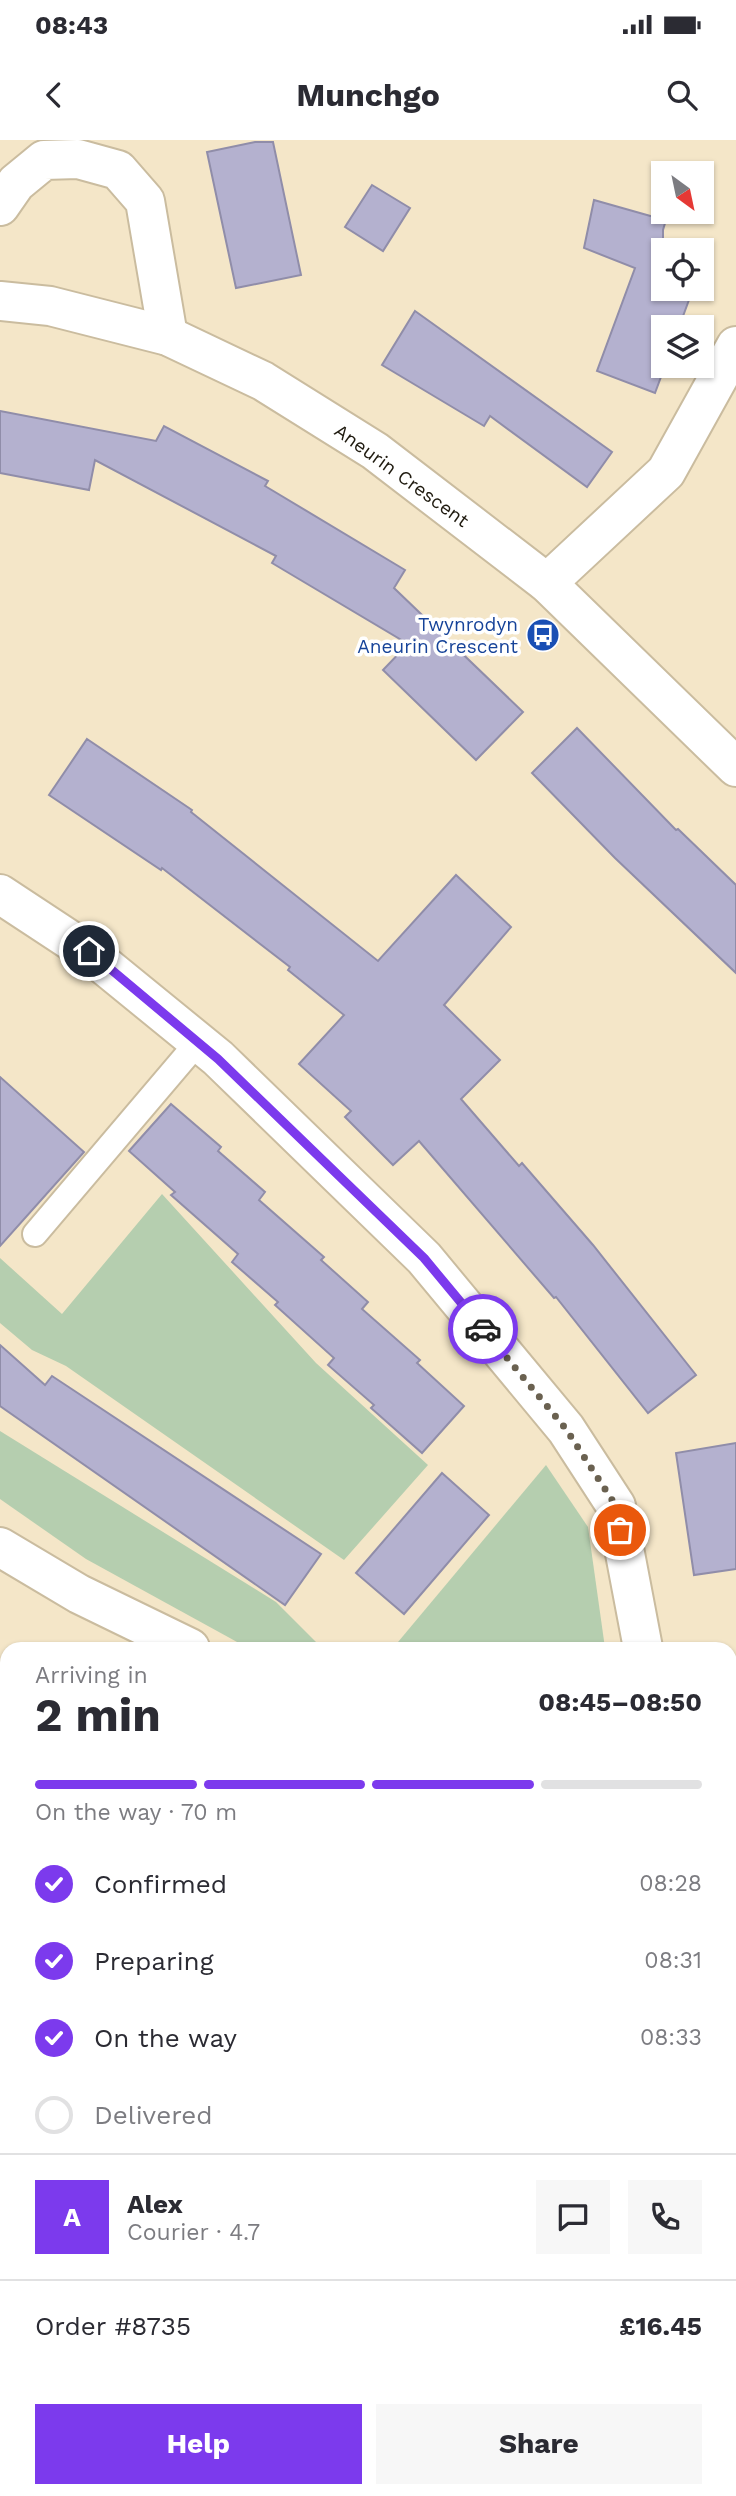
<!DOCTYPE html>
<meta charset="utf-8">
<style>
:root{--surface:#fff;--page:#f7f7f7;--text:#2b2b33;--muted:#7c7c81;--line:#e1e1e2;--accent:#7c3aed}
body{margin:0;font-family:"Work Sans",sans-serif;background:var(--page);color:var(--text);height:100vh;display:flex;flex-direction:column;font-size:26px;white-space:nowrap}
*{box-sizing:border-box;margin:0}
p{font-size:23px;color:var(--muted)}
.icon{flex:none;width:38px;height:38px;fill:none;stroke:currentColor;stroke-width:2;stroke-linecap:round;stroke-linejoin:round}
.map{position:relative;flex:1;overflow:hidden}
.sheet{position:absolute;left:0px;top:1502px;width:737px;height:856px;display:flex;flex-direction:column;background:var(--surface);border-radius:21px 21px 0 0;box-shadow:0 2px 5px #0004}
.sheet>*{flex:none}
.needle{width:46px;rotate:147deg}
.buttons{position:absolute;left:651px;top:21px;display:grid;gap:14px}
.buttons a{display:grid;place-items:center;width:63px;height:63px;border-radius:0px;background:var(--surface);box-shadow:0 2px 5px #0004;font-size:35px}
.pin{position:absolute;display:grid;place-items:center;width:60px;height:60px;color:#fff;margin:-30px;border:4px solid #fff;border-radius:50%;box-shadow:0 2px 7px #0007}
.courier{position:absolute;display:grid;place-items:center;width:70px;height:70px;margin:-35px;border:5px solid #7c3aed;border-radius:50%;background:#fff;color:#222;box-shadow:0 2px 9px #0007}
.headline em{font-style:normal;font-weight:700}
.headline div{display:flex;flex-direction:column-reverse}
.headline{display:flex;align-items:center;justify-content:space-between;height:119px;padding:0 35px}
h1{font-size:46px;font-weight:700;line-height:52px}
.bar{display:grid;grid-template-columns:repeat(4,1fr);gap:10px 7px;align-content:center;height:84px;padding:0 35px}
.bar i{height:9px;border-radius:5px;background:var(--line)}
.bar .on{background:var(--accent)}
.bar p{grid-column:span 4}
.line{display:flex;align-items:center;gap:18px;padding:0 35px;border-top:2px solid var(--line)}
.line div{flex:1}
.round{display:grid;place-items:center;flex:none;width:74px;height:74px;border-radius:0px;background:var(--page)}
ol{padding:0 35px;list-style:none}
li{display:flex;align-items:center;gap:21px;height:77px}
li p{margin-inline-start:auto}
li .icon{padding:7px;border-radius:50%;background:var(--accent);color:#fff;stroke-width:4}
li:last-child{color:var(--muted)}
li i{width:38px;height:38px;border:4px solid var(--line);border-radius:50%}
.action{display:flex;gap:14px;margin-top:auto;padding:14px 35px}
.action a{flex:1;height:80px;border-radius:0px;background:var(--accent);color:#fff;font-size:28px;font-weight:700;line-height:80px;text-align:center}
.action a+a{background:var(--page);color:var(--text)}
.status{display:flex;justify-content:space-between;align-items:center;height:49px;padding:0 35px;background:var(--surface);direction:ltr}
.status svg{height:19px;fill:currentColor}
header{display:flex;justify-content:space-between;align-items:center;height:91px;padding:0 35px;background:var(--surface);font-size:32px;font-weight:700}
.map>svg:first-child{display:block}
.green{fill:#b5ceaf}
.building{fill:#b4b1cf;stroke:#908da9;stroke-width:2}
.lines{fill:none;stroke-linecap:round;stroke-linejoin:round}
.service-casing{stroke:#cabc9f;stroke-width:28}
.minor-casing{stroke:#cabc9f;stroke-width:42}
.service{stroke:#fff;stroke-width:24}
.minor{stroke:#fff;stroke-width:38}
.done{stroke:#6a6150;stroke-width:7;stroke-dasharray:0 12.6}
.route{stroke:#7c3aed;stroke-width:9}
.labels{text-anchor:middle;stroke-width:7;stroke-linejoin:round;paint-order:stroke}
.street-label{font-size:19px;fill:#1f1a0f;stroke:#fff}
.transit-label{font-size:19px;fill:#164399;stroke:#fff;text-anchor:end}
</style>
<div class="status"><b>08:43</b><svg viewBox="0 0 49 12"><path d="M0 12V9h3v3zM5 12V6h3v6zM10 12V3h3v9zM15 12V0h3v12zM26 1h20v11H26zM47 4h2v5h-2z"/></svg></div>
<header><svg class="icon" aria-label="back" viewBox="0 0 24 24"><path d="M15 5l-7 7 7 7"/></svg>Munchgo<svg class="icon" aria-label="search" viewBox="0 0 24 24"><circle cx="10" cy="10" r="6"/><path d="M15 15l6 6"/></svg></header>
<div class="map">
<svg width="736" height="2356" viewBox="0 0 736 2356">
<rect width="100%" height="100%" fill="#f4e6c8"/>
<g class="green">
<polygon points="162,1054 316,1223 428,1325 344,1420 66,1226 32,1210 0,1183 0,1118 62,1174"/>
<polygon points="0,1291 276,1462 322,1508 248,1508 86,1419 0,1359"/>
<polygon points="546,1325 588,1387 605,1508 393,1508"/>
<polygon points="0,2346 7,2346 7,2350 72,2350 73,2356 0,2356"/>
</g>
<g class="building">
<polygon points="255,2 273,2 301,135 236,148 207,12"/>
<polygon points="372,45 410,68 383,111 345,87"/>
<polygon points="594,60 654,77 658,66 663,66 663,79 666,80 663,90 663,149 693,149 679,187 663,187 665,226 655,253 597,231 635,128 584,108"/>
<polygon points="415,171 612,312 587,347 490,276 484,286 382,225"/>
<polygon points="0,271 156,301 164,286 268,341 265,346 405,430 394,448 523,572 476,620 383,530 408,504 272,423 276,416 95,320 89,350 0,333"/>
<polygon points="577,588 676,690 678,689 736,745 736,833 615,718 532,633"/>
<polygon points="87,599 192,670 191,672 378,821 456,735 511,787 444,865 500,920 461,959 519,1026 522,1023 593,1105 696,1235 648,1273 556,1157 554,1158 419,1001 393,1025 345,977 351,971 299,924 344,875 288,830 290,827 162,728 161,730 49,655"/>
<polygon points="0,937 84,1012 0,1106"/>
<polygon points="171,964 221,1007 218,1011 265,1052 259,1060 324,1117 321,1120 368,1162 362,1169 420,1220 417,1223 464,1266 422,1313 371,1268 374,1265 328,1225 334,1218 275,1165 278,1162 232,1122 238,1114 171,1055 175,1052 129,1011"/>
<polygon points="0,1205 45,1245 52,1236 321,1414 285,1465 0,1266"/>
<polygon points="736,1303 736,1429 694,1435 676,1313"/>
<polygon points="442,1333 489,1375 404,1474 356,1433"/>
</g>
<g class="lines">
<defs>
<polyline id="service" points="35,1094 198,902"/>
<g id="minor">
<polyline points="0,66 16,43 44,20 78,19 118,30 145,61 168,196"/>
<polyline points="0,161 50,166 168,196 263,241 375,311 547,443 736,627"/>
<polyline points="547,443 666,332 736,206"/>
<polyline points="0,754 88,812 218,918 424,1118 566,1289 616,1366 643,1508"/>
<polyline points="0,1407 79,1454 190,1508"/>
<polyline points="730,1695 736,1696"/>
<polyline points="0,2057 7,2060"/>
<polyline points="730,2190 736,2190"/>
<polyline points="419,2356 419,2350"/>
</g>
</defs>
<use href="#service" class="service-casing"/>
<use href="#minor" class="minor-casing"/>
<use href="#service" class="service"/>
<use href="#minor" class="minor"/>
</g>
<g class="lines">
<polyline class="done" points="483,1189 566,1289 616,1366 620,1390"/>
<polyline class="route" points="89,811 218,919 424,1118 483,1189"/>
</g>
<defs>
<symbol id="bus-disc" viewBox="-11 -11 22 22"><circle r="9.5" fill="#1a4fb4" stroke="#fff"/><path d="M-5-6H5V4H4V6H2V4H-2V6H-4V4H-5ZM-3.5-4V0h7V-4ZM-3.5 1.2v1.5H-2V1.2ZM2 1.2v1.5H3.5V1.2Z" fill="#fff"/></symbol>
</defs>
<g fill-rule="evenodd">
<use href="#bus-disc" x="524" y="476" width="38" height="38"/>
</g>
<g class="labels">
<g class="street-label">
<text transform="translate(402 335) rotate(36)" y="7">Aneurin Crescent</text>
</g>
<g class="transit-label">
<text x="518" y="491">Twynrodyn<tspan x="518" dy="22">Aneurin Crescent</tspan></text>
</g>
</g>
</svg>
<div class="buttons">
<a><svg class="needle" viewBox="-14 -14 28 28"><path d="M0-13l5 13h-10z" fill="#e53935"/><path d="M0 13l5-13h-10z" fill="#7c7c81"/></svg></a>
<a><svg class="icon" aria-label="locate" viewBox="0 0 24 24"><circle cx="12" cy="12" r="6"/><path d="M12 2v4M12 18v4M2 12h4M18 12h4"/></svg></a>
<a><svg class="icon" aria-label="layers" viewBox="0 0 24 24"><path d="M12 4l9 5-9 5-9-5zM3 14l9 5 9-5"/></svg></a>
</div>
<div class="pin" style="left:620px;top:1390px;background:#ea580c"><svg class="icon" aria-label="bag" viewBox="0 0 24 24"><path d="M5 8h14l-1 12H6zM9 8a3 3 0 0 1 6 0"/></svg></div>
<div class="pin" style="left:89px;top:811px;background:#1f2937"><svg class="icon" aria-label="home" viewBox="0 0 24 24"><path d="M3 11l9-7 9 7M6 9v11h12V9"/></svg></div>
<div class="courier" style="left:483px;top:1189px"><svg class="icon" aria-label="car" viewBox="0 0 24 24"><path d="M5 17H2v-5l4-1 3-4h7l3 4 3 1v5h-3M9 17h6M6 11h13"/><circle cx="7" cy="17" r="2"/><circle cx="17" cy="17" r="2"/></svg></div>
<section class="sheet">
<div class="headline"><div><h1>2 min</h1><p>Arriving in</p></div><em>08:45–08:50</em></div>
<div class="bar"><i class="on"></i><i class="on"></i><i class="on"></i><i></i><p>On the way · 70 m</p></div>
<ol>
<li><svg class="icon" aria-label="check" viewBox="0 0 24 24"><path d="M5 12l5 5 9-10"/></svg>Confirmed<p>08:28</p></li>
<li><svg class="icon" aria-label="check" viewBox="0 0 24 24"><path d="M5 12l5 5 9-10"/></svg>Preparing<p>08:31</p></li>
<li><svg class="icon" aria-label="check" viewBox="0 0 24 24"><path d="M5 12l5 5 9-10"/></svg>On the way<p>08:33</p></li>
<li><i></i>Delivered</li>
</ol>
<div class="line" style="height:126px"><b class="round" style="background:var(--accent);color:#fff">A</b><div><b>Alex</b><p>Courier · 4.7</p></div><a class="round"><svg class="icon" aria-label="chat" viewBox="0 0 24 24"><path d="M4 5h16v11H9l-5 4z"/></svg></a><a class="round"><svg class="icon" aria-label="phone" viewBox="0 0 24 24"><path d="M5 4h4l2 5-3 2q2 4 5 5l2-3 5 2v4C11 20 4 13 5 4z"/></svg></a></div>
<div class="line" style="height:91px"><div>Order #8735</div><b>£16.45</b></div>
<div class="action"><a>Help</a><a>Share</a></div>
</section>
</div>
